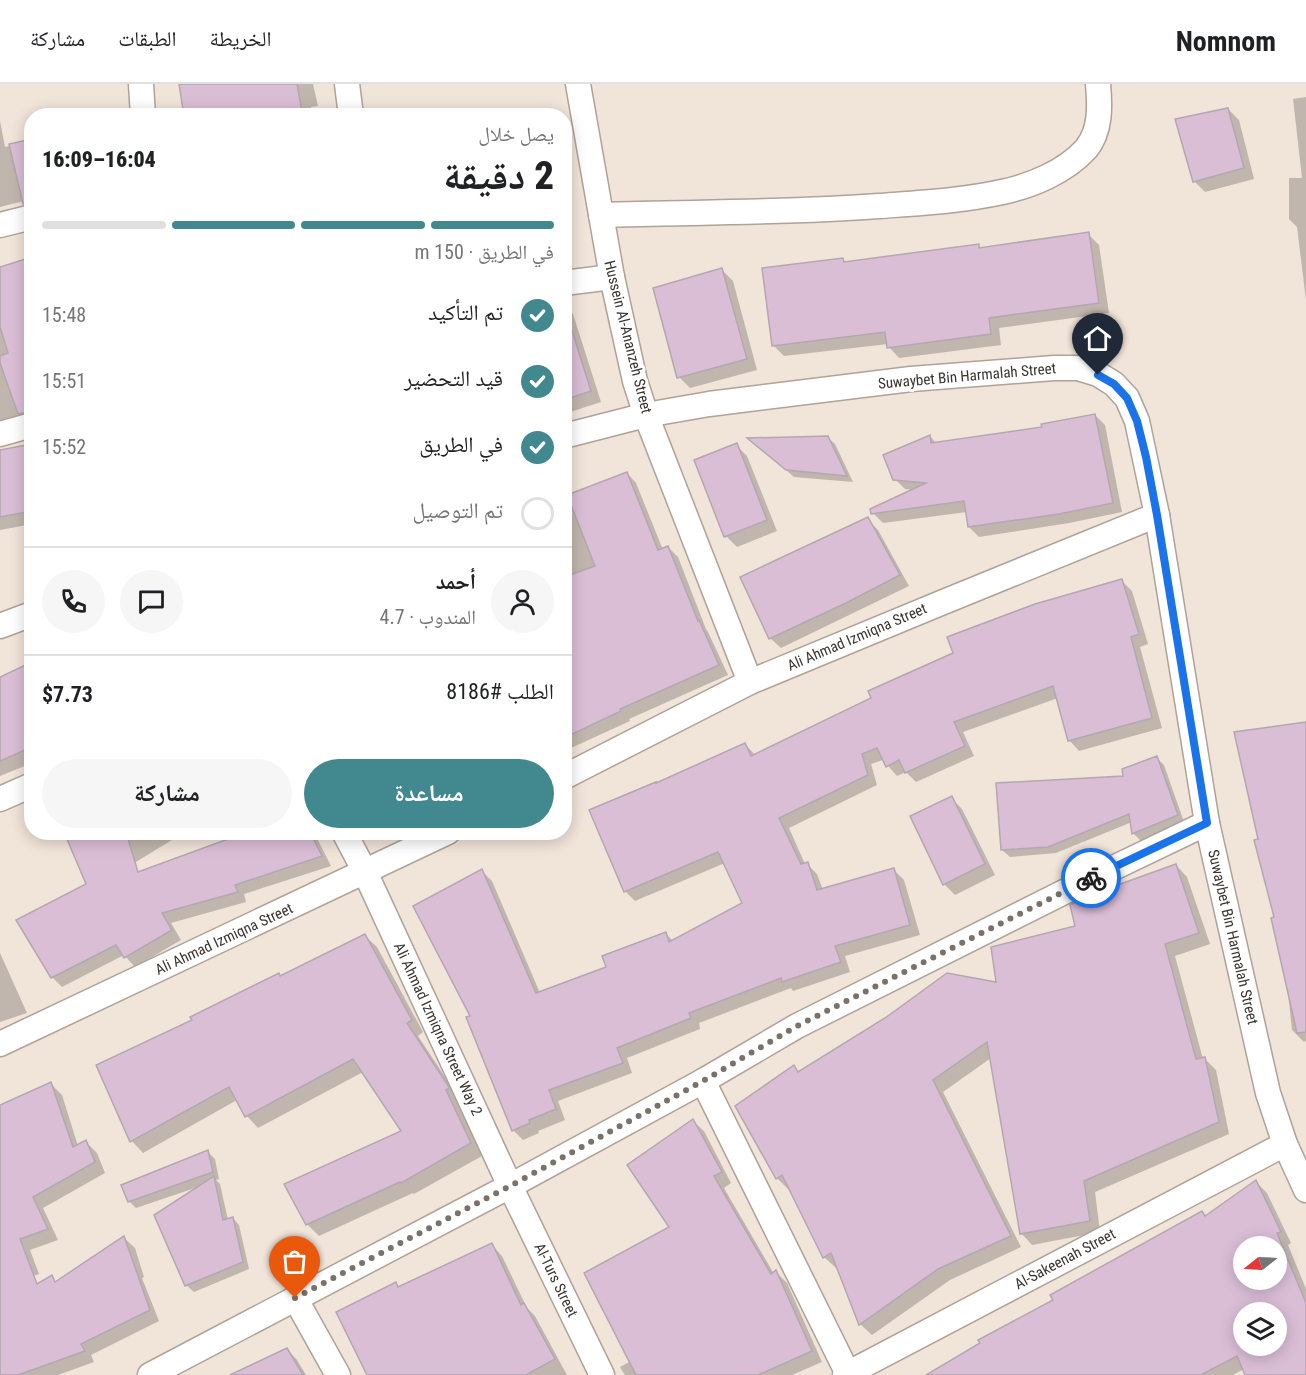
<!DOCTYPE html>
<html lang="ar">
<meta charset="utf-8">
<style>
:root{--surface:#fff;--page:#f6f6f6;--text:#202124;--muted:#757577;--line:#e0e0e0;--accent:#41888f}
body{margin:0;font-family:"Roboto Condensed","Noto Naskh Arabic",sans-serif;background:var(--page);color:var(--text);direction:rtl;height:100vh;display:flex;flex-direction:column;font-size:22px;white-space:nowrap}
*{box-sizing:border-box;margin:0}
p{font-size:20px;color:var(--muted)}
.icon{flex:none;width:33px;height:33px;fill:none;stroke:currentColor;stroke-width:2;stroke-linecap:round;stroke-linejoin:round}
.map{position:relative;flex:1;overflow:hidden;direction:ltr}
.drawer{position:absolute;left:24px;top:24px;width:548px;height:732px;display:flex;flex-direction:column;background:var(--surface);border-radius:24px;box-shadow:0 3px 15px #0003;direction:rtl}
.drawer>*{flex:none}
.needle{width:39px;rotate:252deg}
.buttons{position:absolute;left:1233px;top:1152px;display:grid;gap:12px}
.buttons a{display:grid;place-items:center;width:54px;height:54px;border-radius:50%;background:var(--surface);box-shadow:0 3px 15px #0003;font-size:30px}
.pin{position:absolute;display:grid;place-items:center;width:51px;height:51px;color:#fff;margin:-62px -26px;border-radius:50% 50% 50% 0;rotate:-45deg;box-shadow:0 0 6px #0007}
.pin .icon{rotate:45deg}
.courier{position:absolute;display:grid;place-items:center;width:60px;height:60px;margin:-30px;border:4px solid #1a73e8;border-radius:50%;background:#fff;color:#222;box-shadow:0 2px 8px #0007}
.summary em{font-style:normal;font-weight:800}
.summary div{display:flex;flex-direction:column-reverse}
.summary{display:flex;align-items:center;justify-content:space-between;height:102px;padding:0 18px}
h1{font-size:39px;font-weight:800;line-height:45px}
.bar{display:grid;grid-template-columns:repeat(4,1fr);gap:9px 6px;align-content:center;height:72px;padding:0 18px}
.bar i{height:8px;border-radius:4px;background:var(--line)}
.bar .current{background:var(--accent)}
.bar p{grid-column:span 4}
.line{display:flex;align-items:center;gap:15px;padding:0 18px;border-top:2px solid var(--line)}
.line div{flex:1}
.round{display:grid;place-items:center;flex:none;width:63px;height:63px;border-radius:32px;background:var(--page)}
ol{padding:0 18px;list-style:none}
li{display:flex;align-items:center;gap:18px;height:66px}
li p{margin-inline-start:auto}
li .icon{padding:6px;border-radius:50%;background:var(--accent);color:#fff;stroke-width:4}
li:last-child{color:var(--muted)}
li i{width:33px;height:33px;border:3px solid var(--line);border-radius:50%}
.cta{display:flex;gap:12px;margin-top:auto;padding:12px 18px}
.cta a{flex:1;height:69px;border-radius:36px;background:var(--accent);color:#fff;font-size:24px;font-weight:800;line-height:69px;text-align:center}
.cta a+a{background:var(--page);color:var(--text)}
header{display:flex;align-items:center;gap:36px;box-sizing:border-box;height:84px;padding:0 30px;background:var(--surface);border-bottom:2px solid var(--line)}
header strong{font-size:28px}
nav{display:flex;gap:33px;margin-inline-start:auto;font-size:21px}
.map>svg:first-child{display:block}
.shadow{fill:#0003;fill-rule:evenodd}
.building{fill:#dabed6;stroke:#b3a7b1;stroke-width:1.5;fill-rule:evenodd}
.lines{fill:none;stroke-linecap:round;stroke-linejoin:round}
.minor-casing{stroke:#afa299;stroke-width:27}
.minor{stroke:#fff;stroke-width:24}
.done{stroke:#79726b;stroke-width:6;stroke-dasharray:0 10.8}
.route{stroke:#1a73e8;stroke-width:8}
.labels{text-anchor:middle;stroke-width:6;stroke-linejoin:round;paint-order:stroke}
.street-label{font-size:15px;fill:#393430;stroke:#fff}
</style>
<header>
<strong>Nomnom</strong>
<nav><a>الخريطة</a><a>الطبقات</a><a>مشاركة</a></nav>
</header>
<div class="map">
<svg width="1306" height="1291" viewBox="0 0 1306 1291">
<rect width="100%" height="100%" fill="#f1e4d9"/>
<g class="shadow">
<polygon points="180,0 313,0 318,22 311,23 312,32 186,32"/>
<polygon points="1306,13 1306,216 1297,143 1289,135 1289,94 1302,94 1293,15"/>
<polygon points="1228,25 1239,36 1254,95 1205,108 1194,97"/>
<polygon points="0,37 5,63 32,56 32,115 0,123"/>
<polygon points="1088,150 1099,161 1109,229 999,244 1001,261 899,274 889,263 888,260 784,272 773,261 843,176 846,179 978,162 981,165"/>
<polygon points="32,175 32,334 25,332 0,337 0,185"/>
<polygon points="722,186 733,197 757,286 690,304 679,293"/>
<polygon points="564,221 573,230 601,318 564,330"/>
<polygon points="1095,331 1105,341 1122,428 1069,439 979,453 969,443 967,428 883,439 873,429 914,406 905,405 895,395 930,352 937,360 1044,344"/>
<polygon points="827,353 835,360 853,398 794,393 756,360"/>
<polygon points="32,361 32,440 0,446 0,367"/>
<polygon points="736,361 747,372 777,447 737,463 726,452"/>
<polygon points="627,389 636,399 663,466 668,463 678,473 706,545 708,548 728,591 629,635 630,637 571,664 564,657 564,418"/>
<polygon points="867,435 878,446 909,502 781,564 770,554"/>
<polygon points="1122,497 1132,507 1148,560 1140,563 1162,644 1079,667 1069,656 1058,614 963,648 974,672 916,698 906,688 897,692 883,676 871,680 877,701 789,744 805,780 807,780 817,790 823,806 894,786 904,796 920,851 845,872 850,888 793,907 791,904 699,939 700,945 627,974 632,989 558,1017 565,1036 538,1047 539,1049 523,1056 513,1046 472,933 482,787 492,797 540,909 608,884 666,850 673,857 744,819 725,779 635,817 625,807 655,700 745,660 755,671"/>
<polygon points="32,579 32,679 0,692 0,594"/>
<polygon points="1306,639 1306,957 1304,958 1292,946 1287,899 1276,834 1260,756"/>
<polygon points="1157,674 1164,681 1184,738 1141,757 1134,750 1132,738 1056,769 1010,773 1002,766"/>
<polygon points="951,714 962,725 995,791 955,811 944,800"/>
<polygon points="66,748 185,748 95,803"/>
<polygon points="243,748 314,748 331,782 244,810 246,818 171,839 181,856 135,883 124,871 62,903 52,893 90,807 230,756"/>
<polygon points="373,748 397,748 380,756"/>
<polygon points="1176,781 1187,793 1210,860 1175,872 1203,975 1204,974 1216,986 1229,1050 1095,1108 1100,1148 1032,1161 1021,1149 991,974 943,1008 1021,1163 950,1196 872,1251 860,1240 838,1183 836,1184 824,1173 790,1104 788,1105 777,1094 794,983 800,989 998,900 1077,843"/>
<polygon points="365,852 377,863 423,948 418,952 459,1014 460,1016 457,1018 482,1072 414,1110 413,1109 319,1152 307,1140 403,1048 363,988 258,1044 247,1032 237,1016 143,1069 132,1057 98,981"/>
<polygon points="0,869 27,929 0,938"/>
<polygon points="51,1000 62,1011 78,1062 86,1058 97,1069 105,1089 43,1124 58,1156 30,1166 39,1190 0,1204 0,1023"/>
<polygon points="693,1037 704,1047 731,1099 724,1104 774,1190 776,1188 787,1199 822,1278 792,1291 625,1291 620,1283 631,1277 671,1143"/>
<polygon points="208,1068 215,1075 219,1095 216,1096 220,1100 228,1136 233,1134 239,1141 249,1185 194,1208 186,1201 156,1132 198,1103 136,1124 129,1117"/>
<path d="M1256,1098L1267,1109L1291,1159L1288,1161L1306,1205V1291H1246L1244,1285L1233,1291H929L1206,1133ZM1244,1162H1276V1196H1244ZM1244,1228H1276V1262H1244Z"/>
<polygon points="124,1154 135,1164 144,1193 142,1194 159,1237 91,1271 94,1278 58,1291 0,1291 0,1228 55,1200"/>
<polygon points="492,1161 502,1172 527,1224 535,1232 567,1291 368,1291 396,1200 400,1204"/>
<polygon points="287,1265 297,1276 306,1291 233,1291"/>
</g>
<g class="building">
<polygon points="179,0 297,0 302,28 284,32 184,32"/>
<polygon points="1228,24 1244,84 1193,98 1175,35"/>
<polygon points="32,55 32,119 23,120 9,60"/>
<polygon points="1089,148 1099,219 989,234 991,250 887,264 885,248 772,262 762,184 843,174 844,178 979,160 979,164"/>
<polygon points="32,173 32,327 18,330 0,279 0,272 8,269 0,243 0,183"/>
<polygon points="722,184 747,275 677,294 653,204"/>
<polygon points="569,237 591,307 564,316 564,238"/>
<polygon points="1095,330 1113,419 1059,430 968,443 964,417 871,430 870,425 926,399 893,396 883,371 930,351 931,359 1042,343 1041,340"/>
<polygon points="828,352 847,392 786,386 747,354"/>
<polygon points="737,359 767,436 724,453 694,376"/>
<polygon points="32,360 32,427 0,433 0,366"/>
<polygon points="627,388 658,466 668,462 698,537 699,536 719,581 620,625 621,627 564,654 564,493 595,482 567,411"/>
<polygon points="868,433 900,491 846,519 769,555 740,493"/>
<polygon points="1122,495 1139,550 1131,553 1152,634 1068,657 1053,602 954,638 965,662 905,689 899,676 886,683 877,664 862,670 868,691 779,734 801,780 808,778 817,806 894,784 910,841 835,862 841,878 782,898 781,894 689,929 691,934 617,964 623,979 549,1006 556,1025 529,1036 530,1039 512,1047 466,933 470,932 413,822 482,785 536,909 606,883 602,872 666,848 669,858 742,819 718,768 624,808 589,726 656,698 656,699 745,659 751,672 871,614 868,607 953,569 947,553 1035,520"/>
<polygon points="32,578 32,663 0,677 0,593"/>
<polygon points="1306,638 1306,948 1297,949 1271,834 1274,833 1254,756 1258,755 1234,648"/>
<polygon points="1157,672 1178,731 1132,750 1129,730 1048,763 1001,766 996,699 1123,692 1122,685"/>
<polygon points="952,712 985,780 943,801 910,732"/>
<polygon points="64,748 126,748 138,788 247,748 310,748 322,772 235,801 238,808 162,829 172,846 124,874 116,861 51,894 16,836 86,800"/>
<polygon points="1176,780 1199,849 1165,860 1196,975 1205,973 1219,1038 1084,1097 1090,1137 1020,1150 987,958 933,996 1011,1152 938,1185 859,1241 831,1169 823,1174 782,1091 776,1095 735,1022 794,981 798,988 885,934 947,889 996,898 991,863 1075,842 1070,821 1087,812"/>
<polygon points="365,850 412,936 407,939 447,1000 449,1004 446,1006 471,1059 401,1099 400,1098 306,1141 284,1100 401,1047 353,975 245,1033 229,1003 130,1058 96,981 192,936 190,933 279,889 280,892"/>
<polygon points="51,998 73,1063 86,1056 95,1078 33,1113 48,1145 20,1155 37,1200 52,1191 55,1198 124,1152 150,1226 81,1260 85,1267 18,1291 0,1291 0,1021"/>
<polygon points="693,1035 722,1088 714,1092 771,1190 776,1186 812,1267 758,1291 636,1291 584,1189 669,1143 627,1081"/>
<polygon points="208,1066 213,1088 128,1118 121,1101"/>
<polygon points="214,1092 223,1136 233,1133 243,1178 185,1202 154,1131"/>
<path d="M1256,1096L1281,1148L1277,1149L1306,1219V1291H1245L1237,1272L1201,1291H926L980,1259L978,1256L1053,1216L1050,1211L1202,1127L1205,1132ZM1244,1162H1276V1196H1244ZM1244,1228H1276V1262H1244Z"/>
<polygon points="492,1159 521,1221 524,1219 555,1275 526,1291 367,1291 336,1228 396,1198 398,1203"/>
<polygon points="287,1264 303,1291 230,1291"/>
</g>
<g class="lines">
<defs>
<g id="minor">
<polyline points="141,0 143,32"/>
<polyline points="347,0 351,32"/>
<polyline points="578,0 612,193 635,297 646,331 750,598"/>
<path d="M601,131C694,128 787,129 879,122C920,119 961,117 1002,108C1031,102 1065,88 1086,65C1101,47 1100,22 1098,0"/>
<polyline points="0,141 32,133"/>
<polyline points="564,199 612,193"/>
<polyline points="0,350 32,341"/>
<polyline points="564,352 646,331 709,320 911,295 1054,284 1078,284 1098,290 1114,300 1127,314 1137,337 1157,431 1207,739 1268,1009 1285,1060 1306,1106"/>
<polyline points="0,542 32,530"/>
<polyline points="564,693 750,598 941,519 1157,431"/>
<polyline points="0,715 32,701"/>
<polyline points="344,748 365,788 510,1102 602,1291"/>
<polyline points="0,960 448,748"/>
<polyline points="703,997 848,1290"/>
<polyline points="295,1214 338,1291"/>
<polyline points="150,1291 510,1102 703,997 797,942 1078,801 1207,739"/>
<polyline points="845,1291 1285,1060"/>
</g>
</defs>
<use href="#minor" class="minor-casing"/>
<use href="#minor" class="minor"/>
</g>
<g class="lines">
<polyline class="done" points="295,1214 510,1102 703,997 797,942 1091,794"/>
<polyline class="route" points="1091,794 1207,739 1157,431 1146,373 1137,337 1127,314 1114,300 1098,291"/>
</g>
<g class="labels">
<g class="street-label">
<text transform="translate(628 253) rotate(76)" y="5">Hussein Al-Ananzeh Street</text>
<text transform="translate(967 292) rotate(-5)" y="5">Suwaybet Bin Harmalah Street</text>
<text transform="translate(857 553) rotate(-23)" y="5">Ali Ahmad Izmiqna Street</text>
<text transform="translate(1233 853) rotate(77)" y="5">Suwaybet Bin Harmalah Street</text>
<text transform="translate(224 855) rotate(-25)" y="5">Ali Ahmad Izmiqna Street</text>
<text transform="translate(438 945) rotate(65)" y="5">Ali Ahmad Izmiqna Street Way 2</text>
<text transform="translate(1065 1175) rotate(-28)" y="5">Al-Sakeenah Street</text>
<text transform="translate(556 1196) rotate(64)" y="5">Al-Turs Street</text>
</g>
</g>
</svg>
<div class="buttons">
<a><svg class="needle" viewBox="-14 -14 28 28"><path d="M0-13l5 13h-10z" fill="#e53935"/><path d="M0 13l5-13h-10z" fill="#757577"/></svg></a>
<a><svg class="icon" aria-label="layers" viewBox="0 0 24 24"><path d="M12 4l9 5-9 5-9-5zM3 14l9 5 9-5"/></svg></a>
</div>
<div class="pin" style="left:295px;top:1214px;background:#ea580c"><svg class="icon" aria-label="bag" viewBox="0 0 24 24"><path d="M5 8h14l-1 12H6zM9 8a3 3 0 0 1 6 0"/></svg></div>
<div class="pin" style="left:1098px;top:291px;background:#1f2937"><svg class="icon" aria-label="home" viewBox="0 0 24 24"><path d="M3 11l9-7 9 7M6 9v11h12V9"/></svg></div>
<div class="courier" style="left:1091px;top:794px"><svg class="icon" aria-label="bike" viewBox="0 0 24 24"><circle cx="6" cy="16" r="4"/><circle cx="18" cy="16" r="4"/><path d="M6 16l4-8h5l3 8M10 8l3 8H6M13 5h3"/></svg></div>
<section class="drawer">
<div class="summary"><div><h1>2 دقيقة</h1><p>يصل خلال</p></div><em>16:04–16:09</em></div>
<div class="bar"><i class="current"></i><i class="current"></i><i class="current"></i><i></i><p>في الطريق · 150 m</p></div>
<ol>
<li><svg class="icon" aria-label="check" viewBox="0 0 24 24"><path d="M5 12l5 5 9-10"/></svg>تم التأكيد<p>15:48</p></li>
<li><svg class="icon" aria-label="check" viewBox="0 0 24 24"><path d="M5 12l5 5 9-10"/></svg>قيد التحضير<p>15:51</p></li>
<li><svg class="icon" aria-label="check" viewBox="0 0 24 24"><path d="M5 12l5 5 9-10"/></svg>في الطريق<p>15:52</p></li>
<li><i></i>تم التوصيل</li>
</ol>
<div class="line" style="height:108px"><a class="round"><svg class="icon" aria-label="person" viewBox="0 0 24 24"><circle cx="12" cy="8" r="4"/><path d="M4 21q1-7 8-7t8 7"/></svg></a><div><b>أحمد</b><p>المندوب · 4.7</p></div><a class="round"><svg class="icon" aria-label="chat" viewBox="0 0 24 24"><path d="M4 5h16v11H9l-5 4z"/></svg></a><a class="round"><svg class="icon" aria-label="phone" viewBox="0 0 24 24"><path d="M5 4h4l2 5-3 2q2 4 5 5l2-3 5 2v4C11 20 4 13 5 4z"/></svg></a></div>
<div class="line" style="height:78px"><div>الطلب #8186</div><b>$7.73</b></div>
<div class="cta"><a>مساعدة</a><a>مشاركة</a></div>
</section>
</div>
